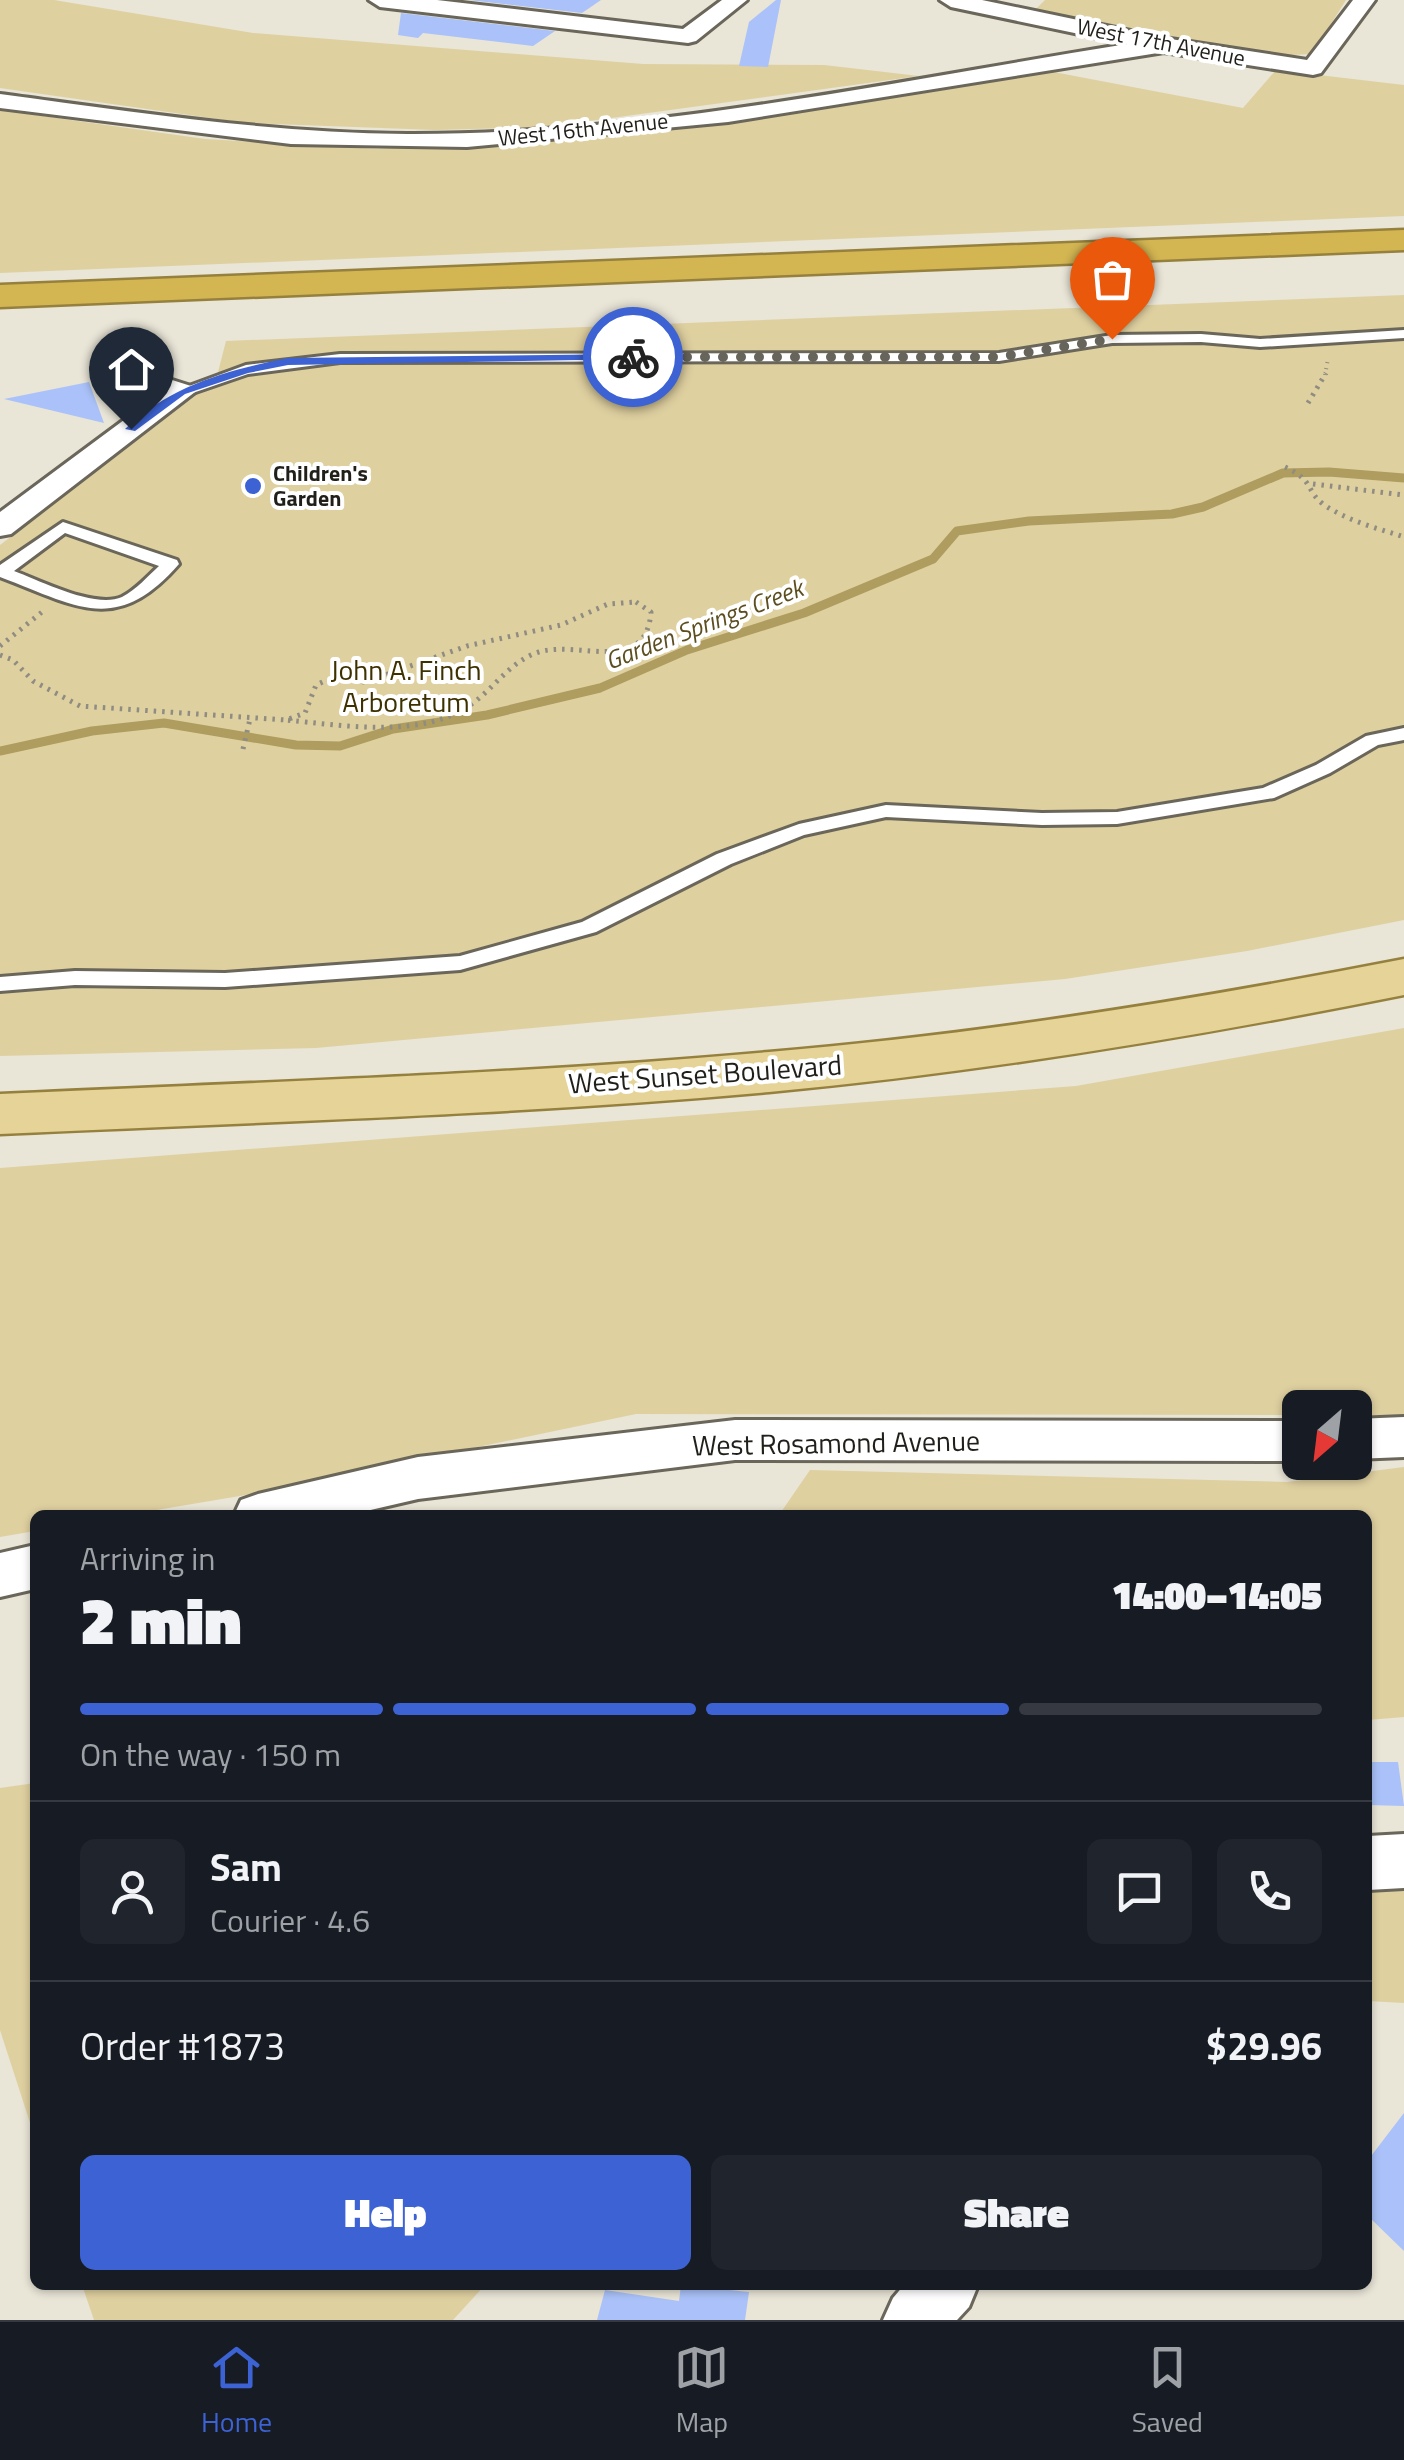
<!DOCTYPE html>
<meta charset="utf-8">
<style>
:root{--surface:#171b24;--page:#20242c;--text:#f1f3f6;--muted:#9ea1a6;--line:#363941;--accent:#3c62d3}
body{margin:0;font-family:"Titillium Web",sans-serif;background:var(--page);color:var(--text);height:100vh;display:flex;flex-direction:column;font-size:38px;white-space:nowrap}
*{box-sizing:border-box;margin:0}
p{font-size:32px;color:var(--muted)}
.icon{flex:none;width:55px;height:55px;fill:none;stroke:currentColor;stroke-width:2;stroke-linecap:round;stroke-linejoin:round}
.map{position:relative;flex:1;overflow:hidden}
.drawer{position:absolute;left:30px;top:1510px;width:1342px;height:780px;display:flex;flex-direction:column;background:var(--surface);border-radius:15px;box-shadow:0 2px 8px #0004}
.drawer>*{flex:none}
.needle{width:65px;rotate:208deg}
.buttons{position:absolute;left:1282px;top:1390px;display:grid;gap:20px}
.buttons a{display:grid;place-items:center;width:90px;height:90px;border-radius:15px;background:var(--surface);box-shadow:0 2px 8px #0004;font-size:50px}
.pin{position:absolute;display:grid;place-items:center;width:85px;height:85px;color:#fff;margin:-102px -42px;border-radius:50% 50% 50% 0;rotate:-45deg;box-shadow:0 0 10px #0007}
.pin .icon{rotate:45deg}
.courier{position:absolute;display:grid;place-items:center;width:100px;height:100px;margin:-50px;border:8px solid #3c62d3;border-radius:50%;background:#fff;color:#222;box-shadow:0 2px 12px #0007}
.overview em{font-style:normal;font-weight:800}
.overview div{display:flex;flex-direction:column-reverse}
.overview{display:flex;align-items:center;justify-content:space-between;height:170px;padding:0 50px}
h1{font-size:65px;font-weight:800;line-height:75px}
.bar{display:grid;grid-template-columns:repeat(4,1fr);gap:15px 10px;align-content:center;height:120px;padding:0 50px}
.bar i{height:12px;border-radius:8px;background:var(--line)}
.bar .selected{background:var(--accent)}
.bar p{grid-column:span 4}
.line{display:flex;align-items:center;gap:25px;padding:0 50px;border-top:2px solid var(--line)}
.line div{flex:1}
.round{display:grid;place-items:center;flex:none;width:105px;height:105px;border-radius:15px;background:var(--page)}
.button{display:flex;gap:20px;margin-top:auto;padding:20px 50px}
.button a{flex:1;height:115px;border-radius:15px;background:var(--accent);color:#fff;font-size:40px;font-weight:800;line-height:115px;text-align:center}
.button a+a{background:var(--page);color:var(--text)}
.dock{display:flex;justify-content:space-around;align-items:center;height:140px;border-top:2px solid var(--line);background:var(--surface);font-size:28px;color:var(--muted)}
.dock a{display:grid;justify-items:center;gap:5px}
.dock .selected{color:var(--accent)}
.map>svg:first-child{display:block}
.green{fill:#dfd0a0}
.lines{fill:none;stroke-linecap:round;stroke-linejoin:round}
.stream{stroke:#af9c5f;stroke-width:9}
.building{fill:#aac2f9}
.service-casing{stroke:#6a665a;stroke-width:6}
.minor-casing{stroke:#6a665a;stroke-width:6}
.primary-casing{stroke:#95803e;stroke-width:5}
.motorway-casing{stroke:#95803e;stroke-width:5}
.path-far1{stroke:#8f8c82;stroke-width:4;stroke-dasharray:1 5;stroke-linecap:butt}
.path{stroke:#8f8c82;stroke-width:5;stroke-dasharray:2.5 6;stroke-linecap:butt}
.service{fill:#fff;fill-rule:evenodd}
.minor{fill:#fff;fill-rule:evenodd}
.primary{fill:#e5d397;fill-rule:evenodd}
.motorway{fill:#d3b552;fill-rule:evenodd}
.route{fill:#3c62d3}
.done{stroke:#67645c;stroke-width:10;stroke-dasharray:0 18}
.poi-dot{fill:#3c62d3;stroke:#fff;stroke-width:4}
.labels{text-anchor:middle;stroke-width:8;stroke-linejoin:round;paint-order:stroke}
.far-street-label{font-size:22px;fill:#211f1a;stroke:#fff}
.far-poi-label{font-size:22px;font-weight:bold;fill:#211f1a;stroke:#fff;text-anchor:start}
.far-water-label{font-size:25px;font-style:italic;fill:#5c4e1f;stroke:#fff}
.park-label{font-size:28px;fill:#3e3100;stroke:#fff}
.street-label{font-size:28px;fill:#211f1a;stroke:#fff}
</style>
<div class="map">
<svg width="1404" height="2320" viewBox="0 0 1404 2320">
<rect width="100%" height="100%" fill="#e9e5d7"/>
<g class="green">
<polygon points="0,0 54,0 253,33 643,64 824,65 919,76 545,127 435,130 245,123 0,88"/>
<polygon points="1045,0 1346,0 1312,54 1271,56 1036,9"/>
<polygon points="1043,70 1243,108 1276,70 1404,85 1404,216 0,273 0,110 205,139 378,149 623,134"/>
<polygon points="1404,295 1404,920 1247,951 1065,979 316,1048 0,1056 0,545 216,380 226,341"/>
<polygon points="1404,1028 1404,1415 1355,1415 1355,1408 1300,1408 1300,1415 636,1414 258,1493 127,1515 35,1515 35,1531 0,1537 0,1168 1076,1086"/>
<polygon points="1404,1467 1404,1717 1368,1720 1368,1515 779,1515 810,1470 1287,1482"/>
<polygon points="35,1783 35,2138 0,2030 0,1788"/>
<polygon points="1404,1889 1404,2003 1368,2001 1368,1892"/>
<polygon points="82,2285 485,2285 453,2320 94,2320"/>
</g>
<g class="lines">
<polyline class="stream" points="0,751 92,731 164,723 296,745 340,746 393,729 487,715 600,688 687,650 804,613 933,559 957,531 1029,521 1172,514 1203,507 1283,473 1329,472 1404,478"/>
</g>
<g class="building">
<polygon points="469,0 601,0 582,13"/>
<polygon points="776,0 781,0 768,67 739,66 749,22"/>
<polygon points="401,13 555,31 533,46 423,33 418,38 398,35"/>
<polygon points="89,382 104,423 4,399"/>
<polygon points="1368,1762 1398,1762 1404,1806 1368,1805"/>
<polygon points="1404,2113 1404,2251 1368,2216 1368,2160"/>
<polygon points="681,2285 749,2292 745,2320 597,2320 605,2290 679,2301"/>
</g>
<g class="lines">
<defs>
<g id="service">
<polygon points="1404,330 1404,338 1260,347 1201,342 1112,343 999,361 340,362 248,374 181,397 173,392 246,365 340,354 999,353 1112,335 1201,334 1260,339"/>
<path d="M63,522L177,560L179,564C116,636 77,606 0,577V565ZM65,533L159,566C148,576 136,590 122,597C95,609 41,581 14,571Z"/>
<polygon points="1404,728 1404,740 1378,745 1330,773 1274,798 1117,824 1042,825 886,817 804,835 731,864 596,932 460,970 225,987 75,985 0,991 0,977 75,971 225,973 460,956 582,922 717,854 799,824 886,805 1042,813 1117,812 1263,788 1316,765 1366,736"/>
</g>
<g id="minor">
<polygon points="369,0 437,0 683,29 722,0 747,0 696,41 688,43 380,7"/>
<path d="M940,0H982L1164,38L1307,60L1353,0H1375L1321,73L1313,75L1164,52L728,122L467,147L291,144L0,108V94C135,112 270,133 407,134C648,135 890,82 1127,44L951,7Z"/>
<polygon points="106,359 191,386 195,392 11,534 0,536 0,512 159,394 96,374 92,368 96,362"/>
<polygon points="1404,1417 1404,1457 1355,1459 1355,1419"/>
<polygon points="735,1420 1300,1421 1300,1461 735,1460 418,1499 349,1515 234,1515 241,1500 258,1494 418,1457"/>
<polygon points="35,1545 35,1589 0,1597 0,1553"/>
<polygon points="1404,1834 1404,1888 1368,1890 1368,1836"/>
<polygon points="904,2285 978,2285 969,2307 957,2320 883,2320 893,2298"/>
</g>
<path id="primary" d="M1404,959V995C1194,1037 983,1072 769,1092C514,1115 256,1122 0,1134V1094C256,1082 513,1075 769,1052C983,1034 1194,1000 1404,959Z"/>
<polygon id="motorway" points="1404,230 1404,250 0,307 0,285"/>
</defs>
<use href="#service" class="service-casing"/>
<use href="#minor" class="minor-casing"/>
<use href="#primary" class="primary-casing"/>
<use href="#motorway" class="motorway-casing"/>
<polyline class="path-far1" points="1325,375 1328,359"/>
<g class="path">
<polyline points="1308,403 1326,373"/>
<path d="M1285,467C1315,481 1305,490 1323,504C1347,521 1377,528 1404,537"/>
<polyline points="1313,484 1404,495"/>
<path d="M636,602L651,612C646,676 579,640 539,652C512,660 495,687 473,703C424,740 342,725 286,720L305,713L316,685L327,680L365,682L467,646L561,625L608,604Z"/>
<polyline points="0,646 42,612"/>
<polyline points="0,655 13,660 33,681 80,706 286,720"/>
<polyline points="243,749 250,719"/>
</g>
<use href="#service" class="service"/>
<use href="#minor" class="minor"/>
<use href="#primary" class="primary"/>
<use href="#motorway" class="motorway"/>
</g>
<path class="route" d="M633,354L637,359L288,365L248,373L185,394L135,431L125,429C171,385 228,370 288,358Z"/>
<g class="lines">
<polyline class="done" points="633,357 999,357 1112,339"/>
</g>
<circle class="poi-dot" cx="253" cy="486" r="10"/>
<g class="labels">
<g class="far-street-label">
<text transform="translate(1161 42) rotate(11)" y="8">West 17th Avenue</text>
<text transform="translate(583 129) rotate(-6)" y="8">West 16th Avenue</text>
</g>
<g class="far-poi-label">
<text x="273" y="481">Children's<tspan x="273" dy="25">Garden</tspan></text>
</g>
<g class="far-water-label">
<text transform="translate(704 624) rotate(-21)" y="9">Garden Springs Creek</text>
</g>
<g class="park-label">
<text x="406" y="680">John A. Finch<tspan x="406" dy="32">Arboretum</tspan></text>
</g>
<g class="street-label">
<text transform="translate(705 1074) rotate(-4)" y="10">West Sunset Boulevard</text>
<text transform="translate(836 1443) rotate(-1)" y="10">West Rosamond Avenue</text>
</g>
</g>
</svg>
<div class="buttons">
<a><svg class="needle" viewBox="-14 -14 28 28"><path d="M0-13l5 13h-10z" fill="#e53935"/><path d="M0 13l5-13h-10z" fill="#9ea1a6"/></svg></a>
</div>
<div class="pin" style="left:1112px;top:339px;background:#ea580c"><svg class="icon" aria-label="bag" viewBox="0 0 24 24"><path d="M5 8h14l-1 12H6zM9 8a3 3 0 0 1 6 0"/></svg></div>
<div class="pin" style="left:131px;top:429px;background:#1f2937"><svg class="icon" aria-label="home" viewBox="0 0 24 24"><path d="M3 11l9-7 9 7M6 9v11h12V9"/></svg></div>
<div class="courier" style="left:633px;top:357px"><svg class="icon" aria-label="bike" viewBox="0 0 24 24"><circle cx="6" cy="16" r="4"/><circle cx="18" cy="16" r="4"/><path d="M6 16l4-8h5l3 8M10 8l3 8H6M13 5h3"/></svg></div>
<section class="drawer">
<div class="overview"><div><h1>2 min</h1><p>Arriving in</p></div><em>14:00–14:05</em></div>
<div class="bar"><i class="selected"></i><i class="selected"></i><i class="selected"></i><i></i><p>On the way · 150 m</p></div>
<div class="line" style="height:180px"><a class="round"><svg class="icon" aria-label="person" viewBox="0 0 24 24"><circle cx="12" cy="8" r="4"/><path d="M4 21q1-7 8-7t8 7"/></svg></a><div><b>Sam</b><p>Courier · 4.6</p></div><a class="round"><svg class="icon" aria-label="chat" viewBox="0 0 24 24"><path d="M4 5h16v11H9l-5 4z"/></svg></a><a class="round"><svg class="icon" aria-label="phone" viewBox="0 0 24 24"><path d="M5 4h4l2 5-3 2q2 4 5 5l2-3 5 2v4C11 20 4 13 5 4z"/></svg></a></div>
<div class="line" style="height:130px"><div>Order #1873</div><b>$29.96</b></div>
<div class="button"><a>Help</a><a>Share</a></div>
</section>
</div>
<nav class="dock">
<a class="selected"><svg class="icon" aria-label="home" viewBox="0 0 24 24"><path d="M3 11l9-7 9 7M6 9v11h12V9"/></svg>Home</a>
<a><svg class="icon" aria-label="map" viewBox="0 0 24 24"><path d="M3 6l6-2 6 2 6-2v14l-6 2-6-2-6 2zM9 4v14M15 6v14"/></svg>Map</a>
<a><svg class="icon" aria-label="saved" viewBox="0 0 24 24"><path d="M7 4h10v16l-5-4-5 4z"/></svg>Saved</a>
</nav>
